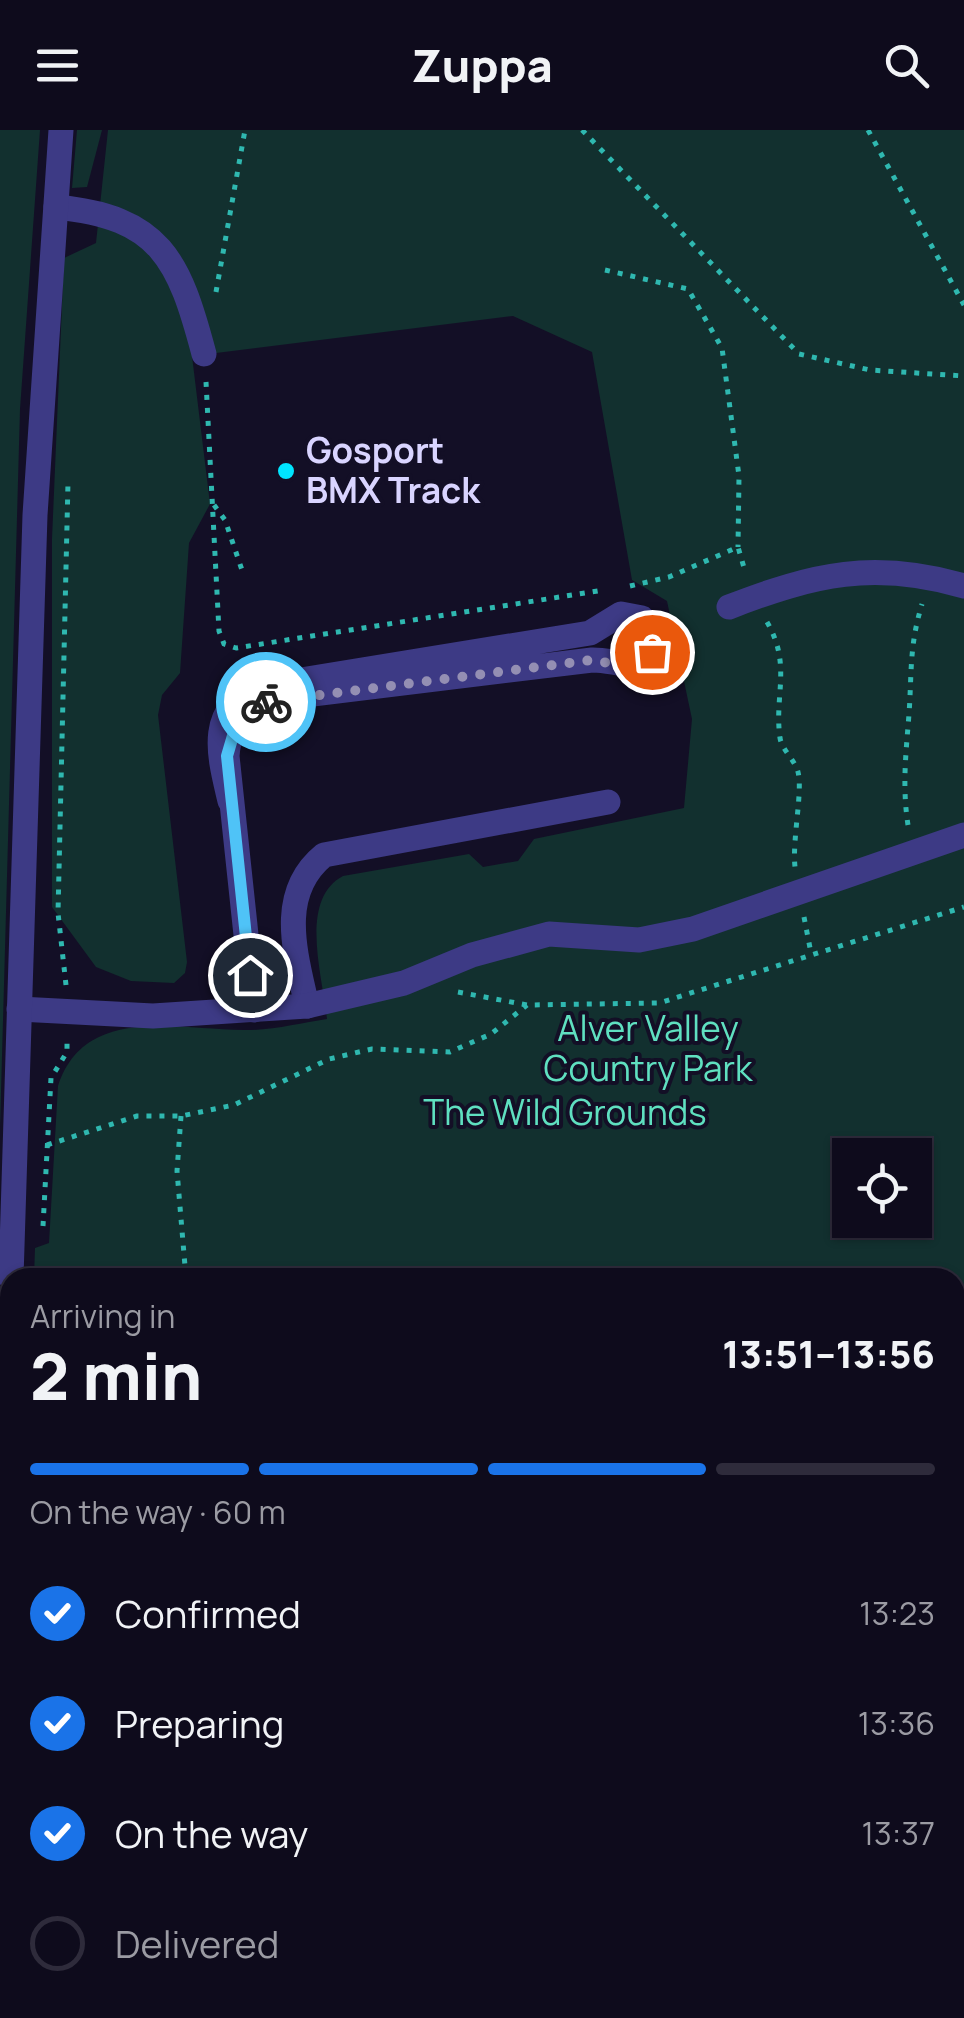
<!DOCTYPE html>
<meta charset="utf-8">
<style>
:root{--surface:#0e0b1c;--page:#171425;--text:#f1f3f6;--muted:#9b9ba3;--line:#2e2b3b;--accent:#1a73e8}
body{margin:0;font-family:Manrope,sans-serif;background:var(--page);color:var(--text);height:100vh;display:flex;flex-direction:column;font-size:38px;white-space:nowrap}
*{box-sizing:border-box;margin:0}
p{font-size:32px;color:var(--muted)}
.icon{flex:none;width:55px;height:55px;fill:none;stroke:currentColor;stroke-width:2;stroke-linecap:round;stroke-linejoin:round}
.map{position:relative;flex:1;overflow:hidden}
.details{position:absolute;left:0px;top:1138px;width:965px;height:752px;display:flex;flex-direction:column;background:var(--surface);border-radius:30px 30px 0 0;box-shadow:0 2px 8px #0004,0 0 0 2px var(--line)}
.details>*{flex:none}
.tools{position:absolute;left:832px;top:1008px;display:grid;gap:20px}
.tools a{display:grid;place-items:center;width:100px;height:100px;border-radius:0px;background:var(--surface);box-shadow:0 2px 8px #0004,0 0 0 2px var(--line);font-size:50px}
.pin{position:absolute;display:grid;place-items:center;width:85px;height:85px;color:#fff;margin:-42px;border:5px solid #fff;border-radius:50%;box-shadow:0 2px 10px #0007}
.courier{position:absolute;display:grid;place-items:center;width:100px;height:100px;margin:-50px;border:8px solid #4fc3f7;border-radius:50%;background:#fff;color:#222;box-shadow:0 2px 12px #0007}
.overview em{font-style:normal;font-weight:800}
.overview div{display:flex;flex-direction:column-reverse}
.overview{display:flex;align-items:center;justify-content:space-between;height:170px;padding:0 30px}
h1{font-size:65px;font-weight:800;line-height:75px}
.bar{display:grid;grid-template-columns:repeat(4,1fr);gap:15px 10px;align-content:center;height:120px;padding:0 30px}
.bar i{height:12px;border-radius:8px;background:var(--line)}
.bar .on{background:var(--accent)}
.bar p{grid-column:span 4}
ol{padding:0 30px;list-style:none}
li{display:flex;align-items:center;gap:30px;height:110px}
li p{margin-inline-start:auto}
li .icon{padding:10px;border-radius:50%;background:var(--accent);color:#fff;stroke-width:4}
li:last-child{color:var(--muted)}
li i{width:55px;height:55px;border:5px solid var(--line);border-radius:50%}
header{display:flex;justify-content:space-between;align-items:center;height:130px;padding:0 30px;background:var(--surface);font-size:45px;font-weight:800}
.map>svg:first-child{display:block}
.green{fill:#12302f;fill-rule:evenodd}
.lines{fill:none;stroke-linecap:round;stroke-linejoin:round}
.path{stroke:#2fb8b0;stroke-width:5;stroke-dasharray:5 8;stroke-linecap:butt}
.minor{stroke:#3d3a85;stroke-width:25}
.done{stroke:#948fb3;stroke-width:10;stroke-dasharray:0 18}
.route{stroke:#4fc3f7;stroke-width:12}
.poi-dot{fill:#00e5ff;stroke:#130f26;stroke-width:4}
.labels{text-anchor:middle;stroke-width:8;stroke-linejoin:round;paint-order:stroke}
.poi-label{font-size:35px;font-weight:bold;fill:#d9d4ff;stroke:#130f26;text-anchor:start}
.park-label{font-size:35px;fill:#5fe0c0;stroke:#130f26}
</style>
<header><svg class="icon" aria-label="menu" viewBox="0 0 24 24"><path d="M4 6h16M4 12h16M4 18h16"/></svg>Zuppa<svg class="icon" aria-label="search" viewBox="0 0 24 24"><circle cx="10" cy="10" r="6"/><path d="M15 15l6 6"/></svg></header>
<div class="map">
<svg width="964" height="1888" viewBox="0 0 964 1888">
<rect width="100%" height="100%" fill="#130f26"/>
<g class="green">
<polygon points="0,0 40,0 20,279 0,998"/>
<polygon points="77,0 102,0 87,57 72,58"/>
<path d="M108,0H964V1666L955,1657V1148H34L35,1118L49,1113L58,956C84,875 176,899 242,900C270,901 300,893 327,889C323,847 298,770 343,746L469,724L483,737L518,731L534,709L684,678L692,589L667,471L632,450L592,222L513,186L192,226L210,374L189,413L180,543L162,565L158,585L187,832L185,843L174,853L131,851L96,837L52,777V409L64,128L96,113ZM850,1025H915V1090H850Z"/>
</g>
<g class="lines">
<g class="path">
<polyline points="582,0 799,224 870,240 964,246"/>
<polyline points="868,0 964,175"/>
<polyline points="605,140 688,159 722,218 739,346 738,417"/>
<polyline points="216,162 245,0"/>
<polyline points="206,252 219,501 224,514 236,518 604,460"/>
<polyline points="214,375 225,390 243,443"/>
<polyline points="630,456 669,447 738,417 745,441"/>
<path d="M767,492C792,535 774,565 780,608C782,620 795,630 798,642C803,661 792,710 795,737"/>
<path d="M908,695C902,656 906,623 909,584C912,541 909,517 922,474"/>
<polyline points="804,787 811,823"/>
<polyline points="66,855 58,783 68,352"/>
<polyline points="458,862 527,875 659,873 964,777"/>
<polyline points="181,986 177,1041 186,1148"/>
<polyline points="47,1015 137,986 181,986 234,975 329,929 372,919 450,922 491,904 527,875"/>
<polyline points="43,1096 51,948 67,922 67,906"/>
<polyline points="955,1475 964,1472"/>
<polyline points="940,1888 940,1880"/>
</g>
<g class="minor">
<path d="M56,77C161,87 179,130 204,224"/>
<path d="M729,477C814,444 874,430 964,456"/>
<path d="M230,671C220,628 205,580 258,557L590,503L621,484L642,488L653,502C660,552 618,529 592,530L280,568C248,574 229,593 227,626L254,880"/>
<path d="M307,876C296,825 276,764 324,725L608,672"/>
<polyline points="19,879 153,886 307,876 404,853 472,825 549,804 639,810 693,799 964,705"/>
<polyline points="11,1148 35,385 61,0"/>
<polyline points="955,1546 964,1544"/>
<polyline points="0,1605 10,1172"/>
<polyline points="0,1811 10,1811"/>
<polyline points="955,1832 964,1832"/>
<polyline points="428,1888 428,1880"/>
<polyline points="686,1888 686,1880"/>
</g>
</g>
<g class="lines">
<polyline class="done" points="266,572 592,530 630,537 652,522"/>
<polyline class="route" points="250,845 227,626 237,592 266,572"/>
</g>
<circle class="poi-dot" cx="286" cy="341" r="10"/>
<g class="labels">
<g class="poi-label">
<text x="306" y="333">Gosport<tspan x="306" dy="40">BMX Track</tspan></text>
</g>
<g class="park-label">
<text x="648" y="911">Alver Valley<tspan x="648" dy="40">Country Park</tspan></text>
<text x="565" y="995">The Wild Grounds</text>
</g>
</g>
</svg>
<div class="tools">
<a><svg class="icon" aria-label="locate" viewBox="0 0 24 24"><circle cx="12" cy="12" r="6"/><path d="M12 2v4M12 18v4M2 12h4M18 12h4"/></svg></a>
</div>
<div class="pin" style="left:652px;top:522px;background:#ea580c"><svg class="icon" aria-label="bag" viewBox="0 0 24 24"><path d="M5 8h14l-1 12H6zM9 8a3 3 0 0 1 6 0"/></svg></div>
<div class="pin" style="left:250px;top:845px;background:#1f2937"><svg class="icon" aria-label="home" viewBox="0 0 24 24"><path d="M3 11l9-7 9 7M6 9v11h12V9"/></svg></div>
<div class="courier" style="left:266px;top:572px"><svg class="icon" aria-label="bike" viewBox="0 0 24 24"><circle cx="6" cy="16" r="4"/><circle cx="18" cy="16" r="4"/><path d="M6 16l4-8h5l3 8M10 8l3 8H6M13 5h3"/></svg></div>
<section class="details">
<div class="overview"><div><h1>2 min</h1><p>Arriving in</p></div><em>13:51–13:56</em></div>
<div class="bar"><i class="on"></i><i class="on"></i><i class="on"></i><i></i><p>On the way · 60 m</p></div>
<ol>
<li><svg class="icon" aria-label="check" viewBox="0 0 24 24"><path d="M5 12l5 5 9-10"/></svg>Confirmed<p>13:23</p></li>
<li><svg class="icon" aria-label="check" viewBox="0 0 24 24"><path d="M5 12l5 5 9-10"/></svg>Preparing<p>13:36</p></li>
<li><svg class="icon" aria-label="check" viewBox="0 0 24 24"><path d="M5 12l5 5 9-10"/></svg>On the way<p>13:37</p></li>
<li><i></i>Delivered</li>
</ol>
</section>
</div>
